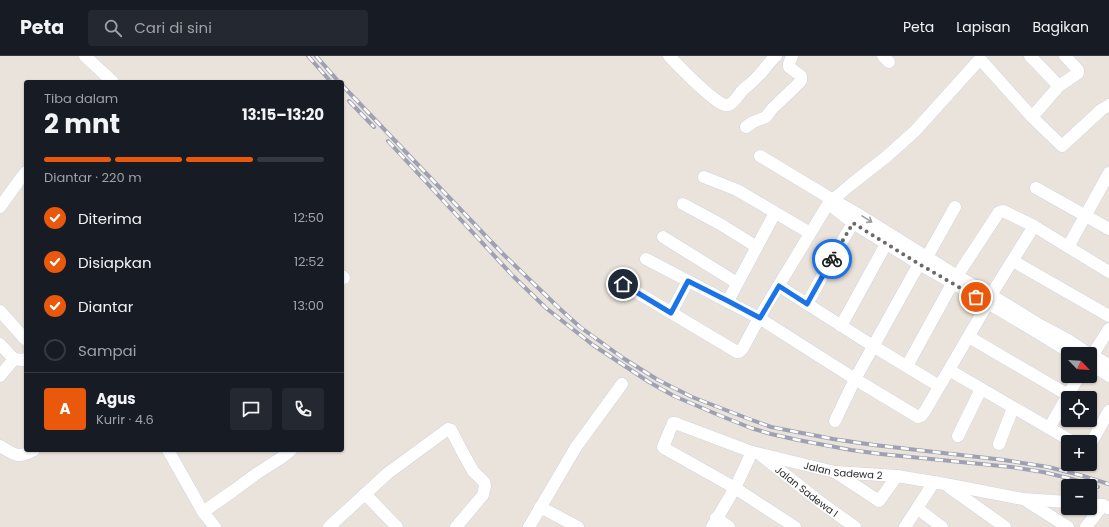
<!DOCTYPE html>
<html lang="id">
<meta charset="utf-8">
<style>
:root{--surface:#171b24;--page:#242831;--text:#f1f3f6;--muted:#9ea1a6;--line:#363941;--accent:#ea580c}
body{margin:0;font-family:Poppins,sans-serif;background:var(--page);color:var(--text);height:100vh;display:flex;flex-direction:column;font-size:15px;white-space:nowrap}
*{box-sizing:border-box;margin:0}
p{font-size:13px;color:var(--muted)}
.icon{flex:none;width:22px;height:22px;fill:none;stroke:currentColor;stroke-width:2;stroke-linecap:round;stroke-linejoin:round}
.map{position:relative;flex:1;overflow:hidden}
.sheet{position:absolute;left:24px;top:24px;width:320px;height:372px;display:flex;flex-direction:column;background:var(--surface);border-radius:4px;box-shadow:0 1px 3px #0004}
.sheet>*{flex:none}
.needle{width:26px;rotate:115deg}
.buttons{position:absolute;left:1061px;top:291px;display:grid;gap:8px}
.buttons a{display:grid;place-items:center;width:36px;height:36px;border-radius:4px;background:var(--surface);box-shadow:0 1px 3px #0004;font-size:20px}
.pin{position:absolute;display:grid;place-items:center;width:34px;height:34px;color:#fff;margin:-17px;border:2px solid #fff;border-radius:50%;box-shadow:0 1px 4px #0007}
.courier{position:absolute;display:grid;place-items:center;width:40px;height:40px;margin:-20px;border:3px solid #1a73e8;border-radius:50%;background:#fff;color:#222;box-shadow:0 1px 5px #0007}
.head em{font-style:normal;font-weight:700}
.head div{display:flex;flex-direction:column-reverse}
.head{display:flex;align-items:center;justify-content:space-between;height:68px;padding:0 20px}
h1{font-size:26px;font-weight:700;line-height:30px}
.bar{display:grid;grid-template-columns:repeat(4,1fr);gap:6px 4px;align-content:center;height:48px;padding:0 20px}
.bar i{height:5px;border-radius:3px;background:var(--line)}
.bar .on{background:var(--accent)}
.bar p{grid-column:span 4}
.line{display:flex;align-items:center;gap:10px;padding:0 20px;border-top:1px solid var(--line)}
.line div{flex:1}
.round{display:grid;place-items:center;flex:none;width:42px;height:42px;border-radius:4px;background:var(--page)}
ol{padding:0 20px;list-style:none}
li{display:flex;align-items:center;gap:12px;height:44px}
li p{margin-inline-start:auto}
li .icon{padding:4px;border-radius:50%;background:var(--accent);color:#fff;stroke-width:4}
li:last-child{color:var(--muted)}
li i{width:22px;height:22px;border:2px solid var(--line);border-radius:50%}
header{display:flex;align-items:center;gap:24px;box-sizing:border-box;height:56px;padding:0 20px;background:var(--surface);border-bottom:1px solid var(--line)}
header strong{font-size:19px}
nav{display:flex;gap:22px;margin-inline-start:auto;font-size:14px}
.search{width:280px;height:36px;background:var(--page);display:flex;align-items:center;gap:10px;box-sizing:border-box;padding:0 14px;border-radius:4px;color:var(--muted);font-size:15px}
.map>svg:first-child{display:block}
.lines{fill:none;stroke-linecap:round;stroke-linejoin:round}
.minor-casing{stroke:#d0d4e0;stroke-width:13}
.minor{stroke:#fff;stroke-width:12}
.rail-casing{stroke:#9ea1b1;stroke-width:4}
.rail{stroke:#fff;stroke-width:2.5;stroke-dasharray:8;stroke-linecap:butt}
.oneway{stroke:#9e9e9e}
.done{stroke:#6c6967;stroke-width:4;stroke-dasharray:0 7.2}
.route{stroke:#1a73e8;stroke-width:5}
.labels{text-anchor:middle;stroke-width:3;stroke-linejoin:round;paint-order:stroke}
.street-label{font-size:10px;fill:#282828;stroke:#fff}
</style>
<header>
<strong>Peta</strong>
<div class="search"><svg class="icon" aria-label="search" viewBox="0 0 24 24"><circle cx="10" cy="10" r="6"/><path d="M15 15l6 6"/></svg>Cari di sini</div>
<nav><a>Peta</a><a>Lapisan</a><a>Bagikan</a></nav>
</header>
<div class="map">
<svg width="1109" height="471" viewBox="0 0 1109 471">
<rect width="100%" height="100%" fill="#eae3db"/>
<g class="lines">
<defs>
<g id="minor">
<polyline points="85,0 113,26"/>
<path d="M669,0C677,8 719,53 728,49C733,48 738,40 741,36C747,30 754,25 759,19C765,13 769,6 776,0"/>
<polyline points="883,0 889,6"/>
<polyline points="1030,0 1059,30"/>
<polyline points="1032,61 1059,30 1078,17 1078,14 1065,0"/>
<polyline points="746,71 753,66 766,61 772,53 800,26 801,24 801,20 789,11 789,8 792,0"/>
<polyline points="760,100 833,144 858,158 957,220 991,239 1040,269 1068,284 1089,298"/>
<polyline points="704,121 737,134 810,177"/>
<polyline points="1036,132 1109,173"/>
<polyline points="683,148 720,168 757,191"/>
<polyline points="829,148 853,167 919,208 988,247 1073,298"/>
<polyline points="0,151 18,126 26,116"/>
<polyline points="663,181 737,227"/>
<polyline points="1068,191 1109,117"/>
<polyline points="927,201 955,151"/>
<polyline points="646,203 759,262 855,323 918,361 921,360 925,355 988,247"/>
<polyline points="1013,205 1109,260"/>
<polyline points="342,220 344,222"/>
<polyline points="957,220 999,156 1003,155 1034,170 1109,216"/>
<polyline points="623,228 737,296 739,296 743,292 759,262 828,148 849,130 886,101 915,75 980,3 1032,61 1062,90 1101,54 1109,49"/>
<polyline points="779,230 873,290 939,330"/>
<polyline points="991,239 1034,170"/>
<polyline points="728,245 775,157"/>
<polyline points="807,248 830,206 853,167"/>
<polyline points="0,255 25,283"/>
<polyline points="671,257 688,225"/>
<polyline points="841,270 886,188"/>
<polyline points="969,281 1068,339"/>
<polyline points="0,288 14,303"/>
<polyline points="1090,298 1109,309"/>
<polyline points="1090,303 1109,273"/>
<polyline points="1090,308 1109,320"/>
<polyline points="907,310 952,228"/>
<polyline points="949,314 1073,386"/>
<polyline points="0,320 14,303 23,304 26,303"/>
<polyline points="835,365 855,323 919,208"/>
<polyline points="1049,372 1079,320"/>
<polyline points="958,380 981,333"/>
<polyline points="999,388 1013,352"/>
<polyline points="1090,389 1109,355"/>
<path d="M0,390C15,399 18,403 34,394"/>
<polyline points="168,394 203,456 215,471"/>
<path id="s1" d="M762,400L820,446L855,471"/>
<polyline points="835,416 879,445 897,420"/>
<polyline points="949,431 1005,471"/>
<polyline points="365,438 397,471"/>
<polyline points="1025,444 1068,471"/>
<polyline points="1090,448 1103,449 1108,452"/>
<polyline points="540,451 578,471"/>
<polyline points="918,453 942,471"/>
<polyline points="203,456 233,435 256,418 281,402 291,394"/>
<polyline points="716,462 729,471"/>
<polyline points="329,471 388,417 448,373 451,374 463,397 473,415 484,426 485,430 483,439 456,471"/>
<polyline points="529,471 576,391 622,328"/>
<polyline points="712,471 735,432 752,396"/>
<path id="s2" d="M795,471L735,432L664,392L663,391L673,367H675L752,396L835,416L897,420L945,428L1023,443L1068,446"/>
<polyline points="905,471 934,426"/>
<polyline points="1086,471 1103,449"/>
</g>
</defs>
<use href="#minor" class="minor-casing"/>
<use href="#minor" class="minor"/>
<defs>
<g id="rail">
<polyline points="308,0 331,26"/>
<polyline points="316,0 339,26"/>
<polyline points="342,29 502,197 559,252 580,271 623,302 658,324 692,341 749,363 771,371 833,383 874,389 1004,404 1048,411 1080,419 1109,428"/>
<polyline points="349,45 374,71"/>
<polyline points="388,85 513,220 546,252 593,289 649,326 674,340 721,360 751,372 771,378 798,384 851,394 881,398 1011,411 1043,416 1072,423 1098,431"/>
</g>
</defs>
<use href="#rail" class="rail-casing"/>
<use href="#rail" class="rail"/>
</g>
<defs><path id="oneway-shaft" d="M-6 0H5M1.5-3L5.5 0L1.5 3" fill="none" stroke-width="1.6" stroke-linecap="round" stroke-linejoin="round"/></defs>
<use class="oneway" href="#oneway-shaft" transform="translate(867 163) rotate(32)"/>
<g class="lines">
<polyline class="done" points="832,203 853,167 919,208 976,241"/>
<polyline class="route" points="623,228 671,257 688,225 728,245 760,262 779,230 807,248 832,203"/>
</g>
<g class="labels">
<g class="street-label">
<text dy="4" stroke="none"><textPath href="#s2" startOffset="358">Jalan Sadewa 2</textPath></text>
<text dy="4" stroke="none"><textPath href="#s1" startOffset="57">Jalan Sadewa I</textPath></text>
</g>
</g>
</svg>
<div class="buttons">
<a><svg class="needle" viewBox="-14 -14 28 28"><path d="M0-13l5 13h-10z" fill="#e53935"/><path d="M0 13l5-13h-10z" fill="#9ea1a6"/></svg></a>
<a><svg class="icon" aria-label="locate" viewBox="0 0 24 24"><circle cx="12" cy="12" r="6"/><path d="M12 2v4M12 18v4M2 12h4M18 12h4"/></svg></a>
<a>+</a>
<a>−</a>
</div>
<div class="pin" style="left:976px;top:241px;background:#ea580c"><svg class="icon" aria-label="bag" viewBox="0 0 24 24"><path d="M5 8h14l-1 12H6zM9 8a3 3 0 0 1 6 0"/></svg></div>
<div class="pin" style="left:623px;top:228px;background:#1f2937"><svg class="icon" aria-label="home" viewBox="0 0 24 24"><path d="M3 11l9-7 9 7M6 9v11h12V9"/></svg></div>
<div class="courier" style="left:832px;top:203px"><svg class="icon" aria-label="bike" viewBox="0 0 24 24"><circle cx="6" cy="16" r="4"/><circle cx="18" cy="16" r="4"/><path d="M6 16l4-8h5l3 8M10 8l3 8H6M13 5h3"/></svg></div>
<section class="sheet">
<div class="head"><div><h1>2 mnt</h1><p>Tiba dalam</p></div><em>13:15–13:20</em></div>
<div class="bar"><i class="on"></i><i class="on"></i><i class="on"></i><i></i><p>Diantar · 220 m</p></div>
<ol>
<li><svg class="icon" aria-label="check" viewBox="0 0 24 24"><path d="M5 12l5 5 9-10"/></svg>Diterima<p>12:50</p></li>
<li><svg class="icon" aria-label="check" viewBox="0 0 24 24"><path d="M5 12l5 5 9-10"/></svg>Disiapkan<p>12:52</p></li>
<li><svg class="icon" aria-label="check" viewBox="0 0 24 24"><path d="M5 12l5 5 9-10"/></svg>Diantar<p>13:00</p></li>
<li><i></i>Sampai</li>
</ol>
<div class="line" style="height:72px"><b class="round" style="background:var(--accent);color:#fff">A</b><div><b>Agus</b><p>Kurir · 4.6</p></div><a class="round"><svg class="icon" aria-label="chat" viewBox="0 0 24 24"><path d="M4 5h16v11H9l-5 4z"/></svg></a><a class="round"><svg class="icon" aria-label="phone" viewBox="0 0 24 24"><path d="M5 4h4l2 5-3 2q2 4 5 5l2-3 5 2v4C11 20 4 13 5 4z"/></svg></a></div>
</section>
</div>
